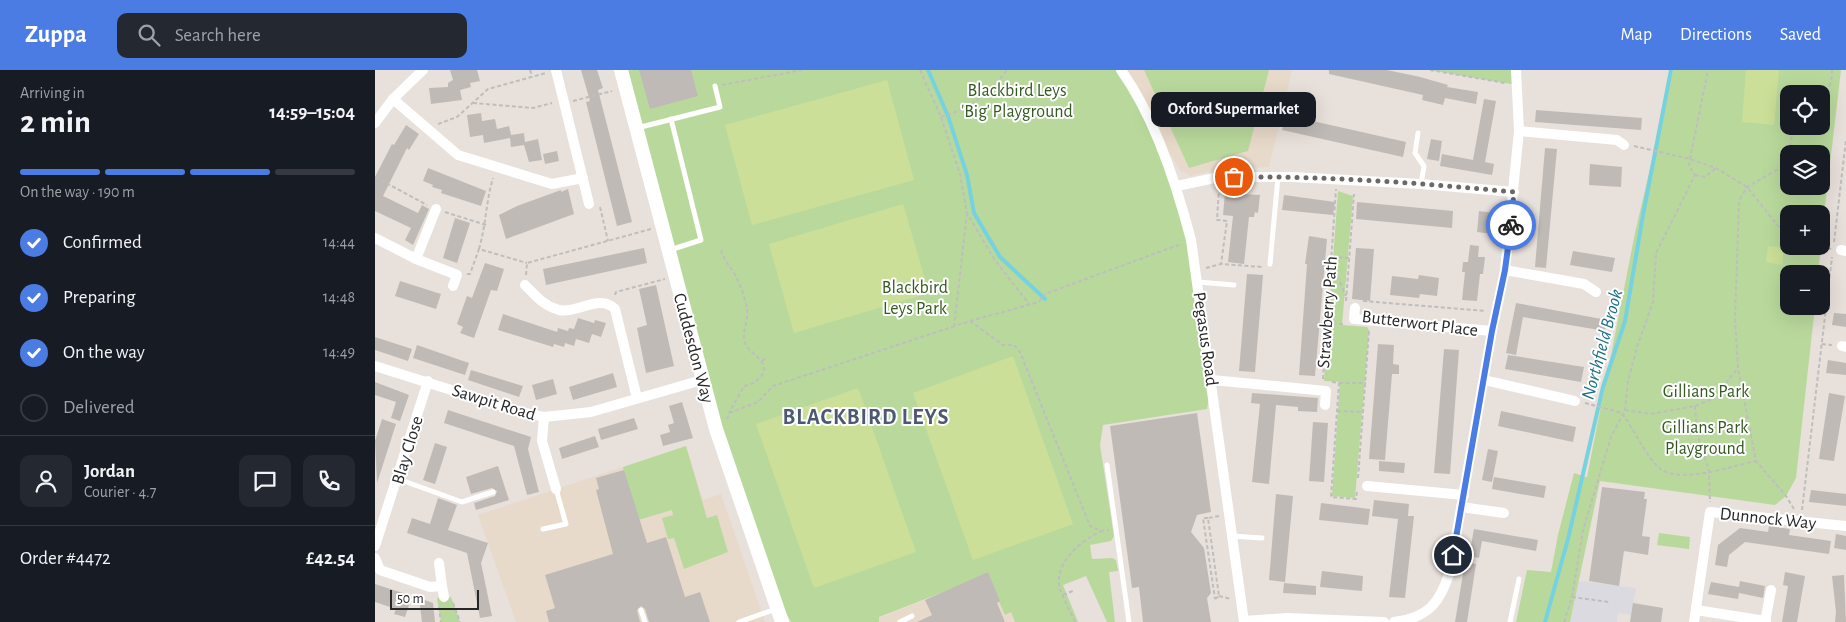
<!DOCTYPE html>
<meta charset="utf-8">
<style>
:root{--surface:#171b24;--page:#242831;--text:#f1f3f6;--muted:#9ea1a6;--line:#363941;--accent:#4a7ce4}
body{margin:0;font-family:"Alegreya Sans",sans-serif;background:var(--page);color:var(--text);height:100vh;display:flex;flex-direction:column;font-size:19px;white-space:nowrap}
*{box-sizing:border-box;margin:0}
p{font-size:16px;color:var(--muted)}
.icon{flex:none;width:28px;height:28px;fill:none;stroke:currentColor;stroke-width:2;stroke-linecap:round;stroke-linejoin:round}
.map{position:relative;flex:1;overflow:hidden}
.details{display:flex;flex-direction:column;background:var(--surface);width:375px}
.details>*{flex:none}
.fabs{position:absolute;left:1405px;top:15px;display:grid;gap:10px}
.fabs a{display:grid;place-items:center;width:50px;height:50px;border-radius:10px;background:var(--surface);box-shadow:0 5px 20px #0002;font-size:25px}
.scale{position:absolute;left:15px;bottom:12px;width:89px;box-sizing:border-box;padding-left:5px;border:2px solid #272727;border-top:0;font-size:14px;line-height:18px;white-space:nowrap;color:#272727;-webkit-text-stroke:4px #fff;paint-order:stroke}
.pin{position:absolute;display:grid;place-items:center;width:42px;height:42px;color:#fff;margin:-21px;border:2px solid #fff;border-radius:50%;box-shadow:0 1px 5px #0007}
.courier{position:absolute;display:grid;place-items:center;width:50px;height:50px;margin:-25px;border:4px solid #4a7ce4;border-radius:50%;background:#fff;color:#222;box-shadow:0 1px 6px #0007}
.bubble{position:absolute;height:35px;border-radius:10px;background:var(--surface);box-shadow:0 5px 20px #0002;font-size:16px;font-weight:700;line-height:35px;text-align:center}
.overview em{font-style:normal;font-weight:700}
.overview div{display:flex;flex-direction:column-reverse}
.overview{display:flex;align-items:center;justify-content:space-between;height:85px;padding:0 20px}
h1{font-size:32px;font-weight:700;line-height:38px}
.bar{display:grid;grid-template-columns:repeat(4,1fr);gap:8px 5px;align-content:center;height:60px;padding:0 20px}
.bar i{height:6px;border-radius:4px;background:var(--line)}
.bar .active{background:var(--accent)}
.bar p{grid-column:span 4}
.line{display:flex;align-items:center;gap:12px;padding:0 20px;border-top:1px solid var(--line)}
.line div{flex:1}
.round{display:grid;place-items:center;flex:none;width:52px;height:52px;border-radius:10px;background:var(--page)}
ol{padding:0 20px;list-style:none}
li{display:flex;align-items:center;gap:15px;height:55px}
li p{margin-inline-start:auto}
li .icon{padding:5px;border-radius:50%;background:var(--accent);color:#fff;stroke-width:4}
li:last-child{color:var(--muted)}
li i{width:28px;height:28px;border:2px solid var(--line);border-radius:50%}
header{display:flex;align-items:center;gap:30px;box-sizing:border-box;height:70px;padding:0 25px;background:var(--accent);color:#fff}
header strong{font-size:24px}
nav{display:flex;gap:28px;margin-inline-start:auto;font-size:18px}
.search{width:350px;height:45px;background:var(--page);display:flex;align-items:center;gap:12px;box-sizing:border-box;padding:0 18px;border-radius:10px;color:var(--muted);font-size:19px}
main{display:flex;flex:1;min-height:0}
.map>svg:first-child{display:block}
.industrial{fill:#dbdae1}
.education{fill:#e8daca}
.green{fill:#b9d99c;fill-rule:evenodd}
.pitch{fill:#cbdf98}
.lines{fill:none;stroke-linecap:round;stroke-linejoin:round}
.stream{stroke:#77d2df;stroke-width:4}
.building{fill:#c0bab6}
.path{stroke:#bebebe;stroke-width:2;stroke-dasharray:4 2.5;stroke-linecap:butt}
.lane{stroke:#fff;stroke-width:5}
.street{stroke:#fff;stroke-width:10}
.secondary{stroke:#fff;stroke-width:14}
.done{stroke:#6b6866;stroke-width:5;stroke-dasharray:0 9}
.route{stroke:#4a7ce4;stroke-width:6}
.labels{text-anchor:middle;stroke-width:4;stroke-linejoin:round;paint-order:stroke}
.park-label{font-size:18px;fill:#345a21;stroke:#fff}
.street-label{font-size:18px;fill:#272727;stroke:#fff}
.water-label{font-size:19px;font-style:italic;fill:#1c7086;stroke:#fff}
.district-label{font-size:22px;font-weight:bold;letter-spacing:1px;fill:#4d5972;stroke:#fff}
</style>
<header>
<strong>Zuppa</strong>
<div class="search"><svg class="icon" aria-label="search" viewBox="0 0 24 24"><circle cx="10" cy="10" r="6"/><path d="M15 15l6 6"/></svg>Search here</div>
<nav><a>Map</a><a>Directions</a><a>Saved</a></nav>
</header>
<main>
<section class="details">
<div class="overview"><div><h1>2 min</h1><p>Arriving in</p></div><em>14:59–15:04</em></div>
<div class="bar"><i class="active"></i><i class="active"></i><i class="active"></i><i></i><p>On the way · 190 m</p></div>
<ol>
<li><svg class="icon" aria-label="check" viewBox="0 0 24 24"><path d="M5 12l5 5 9-10"/></svg>Confirmed<p>14:44</p></li>
<li><svg class="icon" aria-label="check" viewBox="0 0 24 24"><path d="M5 12l5 5 9-10"/></svg>Preparing<p>14:48</p></li>
<li><svg class="icon" aria-label="check" viewBox="0 0 24 24"><path d="M5 12l5 5 9-10"/></svg>On the way<p>14:49</p></li>
<li><i></i>Delivered</li>
</ol>
<div class="line" style="height:90px"><a class="round"><svg class="icon" aria-label="person" viewBox="0 0 24 24"><circle cx="12" cy="8" r="4"/><path d="M4 21q1-7 8-7t8 7"/></svg></a><div><b>Jordan</b><p>Courier · 4.7</p></div><a class="round"><svg class="icon" aria-label="chat" viewBox="0 0 24 24"><path d="M4 5h16v11H9l-5 4z"/></svg></a><a class="round"><svg class="icon" aria-label="phone" viewBox="0 0 24 24"><path d="M5 4h4l2 5-3 2q2 4 5 5l2-3 5 2v4C11 20 4 13 5 4z"/></svg></a></div>
<div class="line" style="height:65px"><div>Order #4472</div><b>£42.54</b></div>
</section>
<div class="map">
<svg width="1471" height="552" viewBox="0 0 1471 552">
<rect width="100%" height="100%" fill="#e8e0da"/>
<polygon class="industrial" points="1204,511 1261,518 1256,545 1243,543 1242,552 1195,552"/>
<g class="education">
<polygon points="746,0 917,0 894,97 840,100 816,106 806,101 775,54"/>
<polygon points="311,376 328,430 346,424 390,552 141,552 103,445"/>
<polygon points="612,505 630,545 636,542 640,552 504,552 504,548"/>
</g>
<g class="green">
<polygon points="246,0 746,0 802,116 837,310 832,339 728,355 725,375 739,466 736,471 715,475 717,489 737,488 741,490 743,501 734,502 740,552 732,552 711,506 688,515 703,552 640,552 636,542 630,545 612,505 504,547 504,552 416,552 407,535 341,359"/>
<polygon points="769,0 894,0 873,81 814,98"/>
<polygon points="1055,0 1141,0 1142,15"/>
<path d="M1298,0H1466L1446,171V144H1414V176H1446L1443,204H1414V236H1440L1421,408L1411,426L1400,435L1225,411L1195,552H1141L1152,500L1176,502L1183,465L1199,403L1212,407L1260,163ZM1414,24H1446V56H1414ZM1414,84H1446V116H1414Z"/>
<polygon points="963,121 978,126 967,255 992,257 994,260 980,428 957,426 965,312 949,311"/>
<polygon points="311,376 332,448 342,445 353,482 309,499 299,468 293,469 287,448 298,445 297,440 263,450 248,397"/>
<polygon points="1284,463 1315,467 1314,479 1282,475"/>
<polygon points="76,527 85,552 66,552 62,528"/>
</g>
<g class="pitch">
<polygon points="1371,0 1404,0 1399,55 1367,52"/>
<polygon points="512,10 539,110 377,155 350,55"/>
<polygon points="528,134 554,223 419,263 394,174"/>
<polygon points="1393,176 1409,178 1407,195 1391,192"/>
<polygon points="638,286 698,454 598,490 538,323"/>
<polygon points="483,318 541,482 439,518 381,354"/>
</g>
<g class="lines">
<g class="stream">
<polyline points="553,0 573,46 592,105 599,143 625,187 670,229"/>
<polyline points="1170,552 1193,469 1228,317 1250,251 1268,145 1296,0"/>
</g>
</g>
<g class="building">
<polygon points="75,0 102,0 105,11 95,13 96,17 85,20 87,30 56,34 54,18 73,17 73,13 78,10"/>
<polygon points="206,0 222,0 228,18 223,20 257,152 242,156 211,32 215,31"/>
<polygon points="264,0 316,0 323,26 275,39"/>
<polygon points="954,0 1012,0 1045,7 1073,15 1072,17 1103,22 1101,34 1070,28 1068,35 1047,30 1048,25 954,4"/>
<polygon points="1109,29 1121,31 1110,92 1119,94 1117,105 1065,96 1067,84 1098,90"/>
<polygon points="1161,40 1267,48 1266,60 1160,52"/>
<polygon points="106,43 107,51 120,49 122,59 134,56 136,65 149,63 150,72 163,69 167,90 154,92 149,75 136,77 135,68 109,73 108,65 95,67 92,45"/>
<polygon points="911,45 1031,72 1028,87 907,60"/>
<polygon points="31,55 44,64 34,80 32,78 8,126 43,143 47,135 54,139 38,175 30,170 36,158 0,141 0,107 17,74 19,75"/>
<polygon points="1056,69 1067,71 1064,91 1052,89"/>
<polygon points="1170,78 1182,79 1171,198 1160,197"/>
<polygon points="182,81 184,91 170,94 168,84"/>
<polygon points="1215,94 1247,97 1246,117 1214,115"/>
<polygon points="53,98 111,121 106,136 66,123 67,120 57,117 58,115 48,111"/>
<polygon points="193,119 199,144 131,169 124,145 142,136 186,120 186,122"/>
<polygon points="850,123 885,125 883,143 880,142 879,147 874,147 869,194 853,192 858,146 848,145"/>
<polygon points="909,125 960,132 958,145 907,140"/>
<polygon points="982,132 1078,141 1077,158 981,149"/>
<polygon points="1104,141 1119,143 1117,164 1102,162"/>
<polygon points="80,148 95,153 82,193 68,188"/>
<polygon points="934,166 952,169 940,306 924,305 932,194 930,194"/>
<polygon points="1095,175 1104,176 1103,187 1110,187 1108,204 1105,204 1102,231 1087,230 1090,202 1087,202 1088,192 1093,192"/>
<polygon points="269,178 272,193 171,215 168,199"/>
<polygon points="981,178 999,179 995,231 977,229"/>
<polygon points="1198,181 1240,188 1237,202 1195,195"/>
<polygon points="110,193 129,199 122,221 116,220 99,268 85,263 88,257 82,254 92,226 97,228"/>
<polygon points="872,204 888,205 880,302 864,301"/>
<polygon points="1044,205 1064,208 1062,226 1045,224 1044,228 1015,225 1017,206 1043,209"/>
<polygon points="25,211 66,224 61,239 20,226"/>
<polygon points="281,215 299,296 271,303 262,258 272,255 264,219"/>
<polygon points="1141,233 1232,250 1230,261 1148,247 1141,285 1131,283"/>
<polygon points="1459,243 1471,244 1471,257 1457,255"/>
<polygon points="128,244 182,262 183,258 193,261 194,258 199,259 203,248 219,253 220,250 231,253 226,267 217,264 214,273 201,269 199,276 190,273 189,277 179,274 178,277 123,260"/>
<polygon points="0,267 37,279 33,291 0,280"/>
<polygon points="1003,274 1019,275 1018,294 1024,295 1024,304 1017,304 1010,390 994,389"/>
<polygon points="42,275 94,293 90,305 38,288"/>
<polygon points="1069,279 1084,280 1075,404 1059,403"/>
<polygon points="1133,285 1209,297 1206,312 1130,299"/>
<polygon points="1453,290 1471,293 1471,305 1451,303"/>
<polygon points="96,300 148,316 144,327 93,310"/>
<polygon points="238,303 242,317 198,330 194,317"/>
<polygon points="178,309 182,324 161,330 157,315"/>
<polygon points="0,312 34,325 25,351 16,348 21,332 0,325"/>
<polygon points="877,323 943,328 942,342 923,341 923,337 901,335 894,414 877,412 885,334 876,333"/>
<polygon points="1454,323 1470,326 1459,391 1444,389"/>
<polygon points="307,332 318,368 288,376 285,365 295,362 293,355 299,353 294,336"/>
<polygon points="73,340 156,367 153,379 164,422 152,425 139,376 69,353"/>
<polygon points="1126,341 1201,357 1198,372 1123,356"/>
<polygon points="822,343 836,442 822,445 816,462 829,478 836,523 832,528 836,552 768,552 764,517 757,518 735,356"/>
<polygon points="259,348 263,359 226,370 223,359"/>
<polygon points="7,349 21,354 2,413 0,371"/>
<polygon points="938,352 953,353 949,412 934,411"/>
<polygon points="220,366 224,377 187,389 184,378"/>
<polygon points="60,373 72,377 60,414 48,410"/>
<polygon points="1113,379 1123,381 1117,412 1107,410"/>
<polygon points="1004,391 1030,393 1029,403 1004,401"/>
<polygon points="123,396 134,430 101,440 99,433 120,426 122,421 117,418 96,424 91,407"/>
<polygon points="249,400 272,473 291,467 310,527 325,522 335,552 274,552 270,539 266,536 262,540 265,552 174,552 171,541 180,538 170,505 238,484 221,420 224,419 221,408"/>
<polygon points="1119,407 1171,416 1169,428 1117,419"/>
<polygon points="1227,417 1270,422 1269,429 1272,429 1267,466 1275,467 1273,485 1249,481 1244,516 1214,511"/>
<polygon points="1436,420 1471,424 1471,436 1434,432"/>
<polygon points="901,424 918,426 910,512 894,510"/>
<polygon points="63,428 82,435 73,460 113,473 106,493 117,546 105,548 92,483 32,463 37,448 55,454"/>
<polygon points="999,430 1034,434 1033,446 1039,446 1030,528 1014,527 1023,449 997,446"/>
<polygon points="946,433 995,439 993,455 944,450"/>
<polygon points="1394,456 1415,459 1414,465 1456,471 1454,484 1370,472 1354,485 1352,497 1340,495 1343,475 1365,458 1393,462"/>
<polygon points="1099,459 1163,470 1161,481 1107,471 1104,488 1094,486"/>
<polygon points="1461,464 1471,466 1471,480 1459,478"/>
<polygon points="1090,492 1101,494 1099,507 1092,552 1080,552"/>
<polygon points="947,501 988,506 987,521 945,517"/>
<polygon points="613,502 625,531 622,533 630,552 542,552 557,545 550,530"/>
<polygon points="1410,502 1430,506 1422,552 1407,552 1413,516 1408,515"/>
<polygon points="1469,505 1471,552 1460,552 1461,542 1457,506"/>
<polygon points="1365,511 1390,516 1388,528 1364,523 1363,529 1333,524 1336,512 1364,517"/>
<polygon points="909,513 941,516 941,525 908,523"/>
<polygon points="0,514 37,526 30,547 19,544 21,539 0,532"/>
<polygon points="44,528 58,533 60,552 47,552"/>
<polygon points="1258,533 1288,538 1286,552 1255,552"/>
</g>
<g class="lines">
<g class="path">
<polyline points="155,0 157,6"/>
<polyline points="545,0 566,47 585,104 592,143 619,189 654,234"/>
<polyline points="1055,0 1130,13"/>
<polyline points="347,15 427,0"/>
<path d="M1446,26C1455,21 1457,10 1457,0"/>
<polyline points="198,31 237,21"/>
<polyline points="98,33 158,38 177,33"/>
<polyline points="1414,43 1410,53 1417,65 1414,84"/>
<path d="M566,47C593,40 616,22 632,0"/>
<polyline points="63,54 82,47 113,19 171,3"/>
<polyline points="1259,76 1315,89 1341,98 1372,117 1403,156 1414,164"/>
<polyline points="1414,84 1405,98 1372,117 1364,131 1360,249 1363,298 1381,391 1411,426 1419,439"/>
<polyline points="1320,105 1330,107 1341,98"/>
<polyline points="0,107 52,135"/>
<polyline points="844,117 842,150 852,151 846,194"/>
<polyline points="225,137 233,171"/>
<polyline points="70,142 111,155"/>
<polyline points="1459,172 1471,70"/>
<polyline points="1446,176 1456,179"/>
<path d="M104,179C111,155 111,131 118,108"/>
<path d="M346,180C349,190 354,195 359,203C365,214 370,227 372,239C374,251 366,262 370,273C373,281 380,283 385,290C396,302 381,314 369,316L354,343"/>
<polyline points="957,187 974,188"/>
<polyline points="957,194 971,226"/>
<polyline points="831,198 846,194 888,197"/>
<polyline points="92,204 95,204 104,179 152,193"/>
<polyline points="151,205 152,193 276,159"/>
<polyline points="240,225 241,222 290,209"/>
<polyline points="971,231 979,124"/>
<polyline points="988,231 1111,241"/>
<polyline points="595,251 628,275 639,275 645,282 715,456 726,461 734,460"/>
<polyline points="951,253 969,254"/>
<polyline points="579,257 592,143"/>
<polyline points="1447,274 1457,275"/>
<polyline points="387,291 391,288"/>
<polyline points="948,309 961,119"/>
<polyline points="957,312 964,313 956,427 981,429 982,422"/>
<polyline points="964,313 991,313"/>
<path d="M1210,333L1247,343C1259,360 1268,380 1281,395C1300,417 1356,396 1381,391"/>
<polyline points="1320,336 1322,363 1334,401 1335,432"/>
<polyline points="1250,340 1276,344 1320,336 1339,328 1363,298"/>
<polyline points="962,341 989,342"/>
<polyline points="352,349 354,343 383,332 398,316 595,251 664,232 670,224 806,174"/>
<polyline points="983,408 994,261"/>
<polyline points="1427,440 1457,187"/>
<polyline points="833,448 828,448 840,529"/>
<polyline points="688,525 700,520"/>
<polyline points="844,526 856,529"/>
<polyline points="1197,527 1234,532"/>
<polyline points="840,529 844,526 833,448 844,446"/>
<polyline points="78,533 85,552"/>
<polyline points="64,537 66,552"/>
<path d="M700,552C695,541 689,530 685,519C678,493 706,471 726,461"/>
<polyline points="1189,552 1197,527 1208,460 1236,367 1250,340 1253,311 1262,277 1278,232 1281,183 1320,105 1314,96 1315,89 1333,0"/>
</g>
<g class="lane">
<polyline points="262,58 345,37 340,16"/>
<polyline points="1043,63 1040,83 1049,96 1046,114"/>
<polyline points="295,180 326,170 296,49"/>
<polyline points="895,194 903,107"/>
<polyline points="823,212 859,215"/>
<polyline points="732,395 754,552"/>
<polyline points="23,409 87,432 118,422"/>
<polyline points="168,459 191,454 181,419"/>
<polyline points="857,466 887,468"/>
<polyline points="266,540 270,552"/>
<polyline points="364,552 401,539"/>
<polyline points="525,552 537,546"/>
<polyline points="1135,552 1144,509"/>
</g>
<g class="street">
<polyline points="181,0 214,134"/>
<path d="M746,0C779,46 802,116 816,170L869,552"/>
<polyline points="18,29 83,85 177,114 208,108"/>
<polyline points="0,53 18,29 48,0"/>
<polyline points="1144,61 1242,70 1249,75"/>
<polyline points="802,116 844,107 917,107 1046,114 1139,122"/>
<polyline points="0,168 41,189 82,205 78,216"/>
<polyline points="1466,180 1471,181"/>
<polyline points="41,189 61,139"/>
<polyline points="1130,200 1209,214 1221,222"/>
<path d="M150,215C161,226 169,236 184,240C202,244 225,223 240,239L262,328"/>
<polyline points="980,238 979,249 1117,261"/>
<polyline points="1467,276 1471,277"/>
<polyline points="0,296 143,341 169,347 216,342 327,310"/>
<polyline points="837,310 951,321 950,335"/>
<polyline points="1109,310 1200,331"/>
<polyline points="169,347 167,371 181,419"/>
<polyline points="992,416 1089,425"/>
<polyline points="1086,437 1129,443"/>
<polyline points="0,476 53,311"/>
<polyline points="0,488 5,500 55,517 67,516 64,493"/>
<polyline points="67,516 69,527"/>
<polyline points="1321,540 1391,551"/>
<polyline points="869,551 912,548 1009,552"/>
<path d="M1019,552C1053,548 1065,533 1075,501L1117,261L1130,200L1144,61L1141,0"/>
<polyline points="1319,552 1335,442 1471,456"/>
<polyline points="1390,552 1396,520"/>
</g>
<polyline class="secondary" points="246,0 341,359 407,552"/>
</g>
<g class="lines">
<path class="done" d="M859,107C953,106 1046,113 1139,122L1136,155"/>
<polyline class="route" points="1078,485 1117,261 1130,200 1136,155"/>
</g>
<g class="labels">
<g class="park-label">
<text x="642" y="26">Blackbird Leys<tspan x="642" dy="21">'Big' Playground</tspan></text>
<text x="540" y="223">Blackbird<tspan x="540" dy="21">Leys Park</tspan></text>
<text x="1331" y="327">Gillians Park</text>
<text x="1330" y="363">Gillians Park<tspan x="1330" dy="21">Playground</tspan></text>
</g>
<g class="street-label">
<text transform="translate(952 242) rotate(-86)" y="6">Strawberry Path</text>
<text transform="translate(1045 253) rotate(7)" y="6">Butterwort Place</text>
<text transform="translate(831 269) rotate(82)" y="6">Pegasus Road</text>
<text transform="translate(319 278) rotate(75)" y="6">Cuddesdon Way</text>
<text transform="translate(119 332) rotate(17)" y="6">Sawpit Road</text>
<text transform="translate(32 380) rotate(-73)" y="6">Blay Close</text>
<text transform="translate(1393 448) rotate(6)" y="6">Dunnock Way</text>
</g>
<g class="water-label">
<text transform="translate(1226 274) rotate(-75)" y="7">Northfield Brook</text>
</g>
<g class="district-label">
<text x="491" y="354">BLACKBIRD LEYS</text>
</g>
</g>
</svg>
<div class="fabs">
<a><svg class="icon" aria-label="locate" viewBox="0 0 24 24"><circle cx="12" cy="12" r="6"/><path d="M12 2v4M12 18v4M2 12h4M18 12h4"/></svg></a>
<a><svg class="icon" aria-label="layers" viewBox="0 0 24 24"><path d="M12 4l9 5-9 5-9-5zM3 14l9 5 9-5"/></svg></a>
<a>+</a>
<a>−</a>
</div>
<div class="scale">50 m</div>
<div class="pin" style="left:859px;top:107px;background:#ea580c"><svg class="icon" aria-label="bag" viewBox="0 0 24 24"><path d="M5 8h14l-1 12H6zM9 8a3 3 0 0 1 6 0"/></svg></div>
<div class="pin" style="left:1078px;top:485px;background:#1f2937"><svg class="icon" aria-label="home" viewBox="0 0 24 24"><path d="M3 11l9-7 9 7M6 9v11h12V9"/></svg></div>
<div class="courier" style="left:1136px;top:155px"><svg class="icon" aria-label="bike" viewBox="0 0 24 24"><circle cx="6" cy="16" r="4"/><circle cx="18" cy="16" r="4"/><path d="M6 16l4-8h5l3 8M10 8l3 8H6M13 5h3"/></svg></div>
<div class="bubble" style="left:776px;top:22px;width:165px">Oxford Supermarket</div>
</div>
</main>
